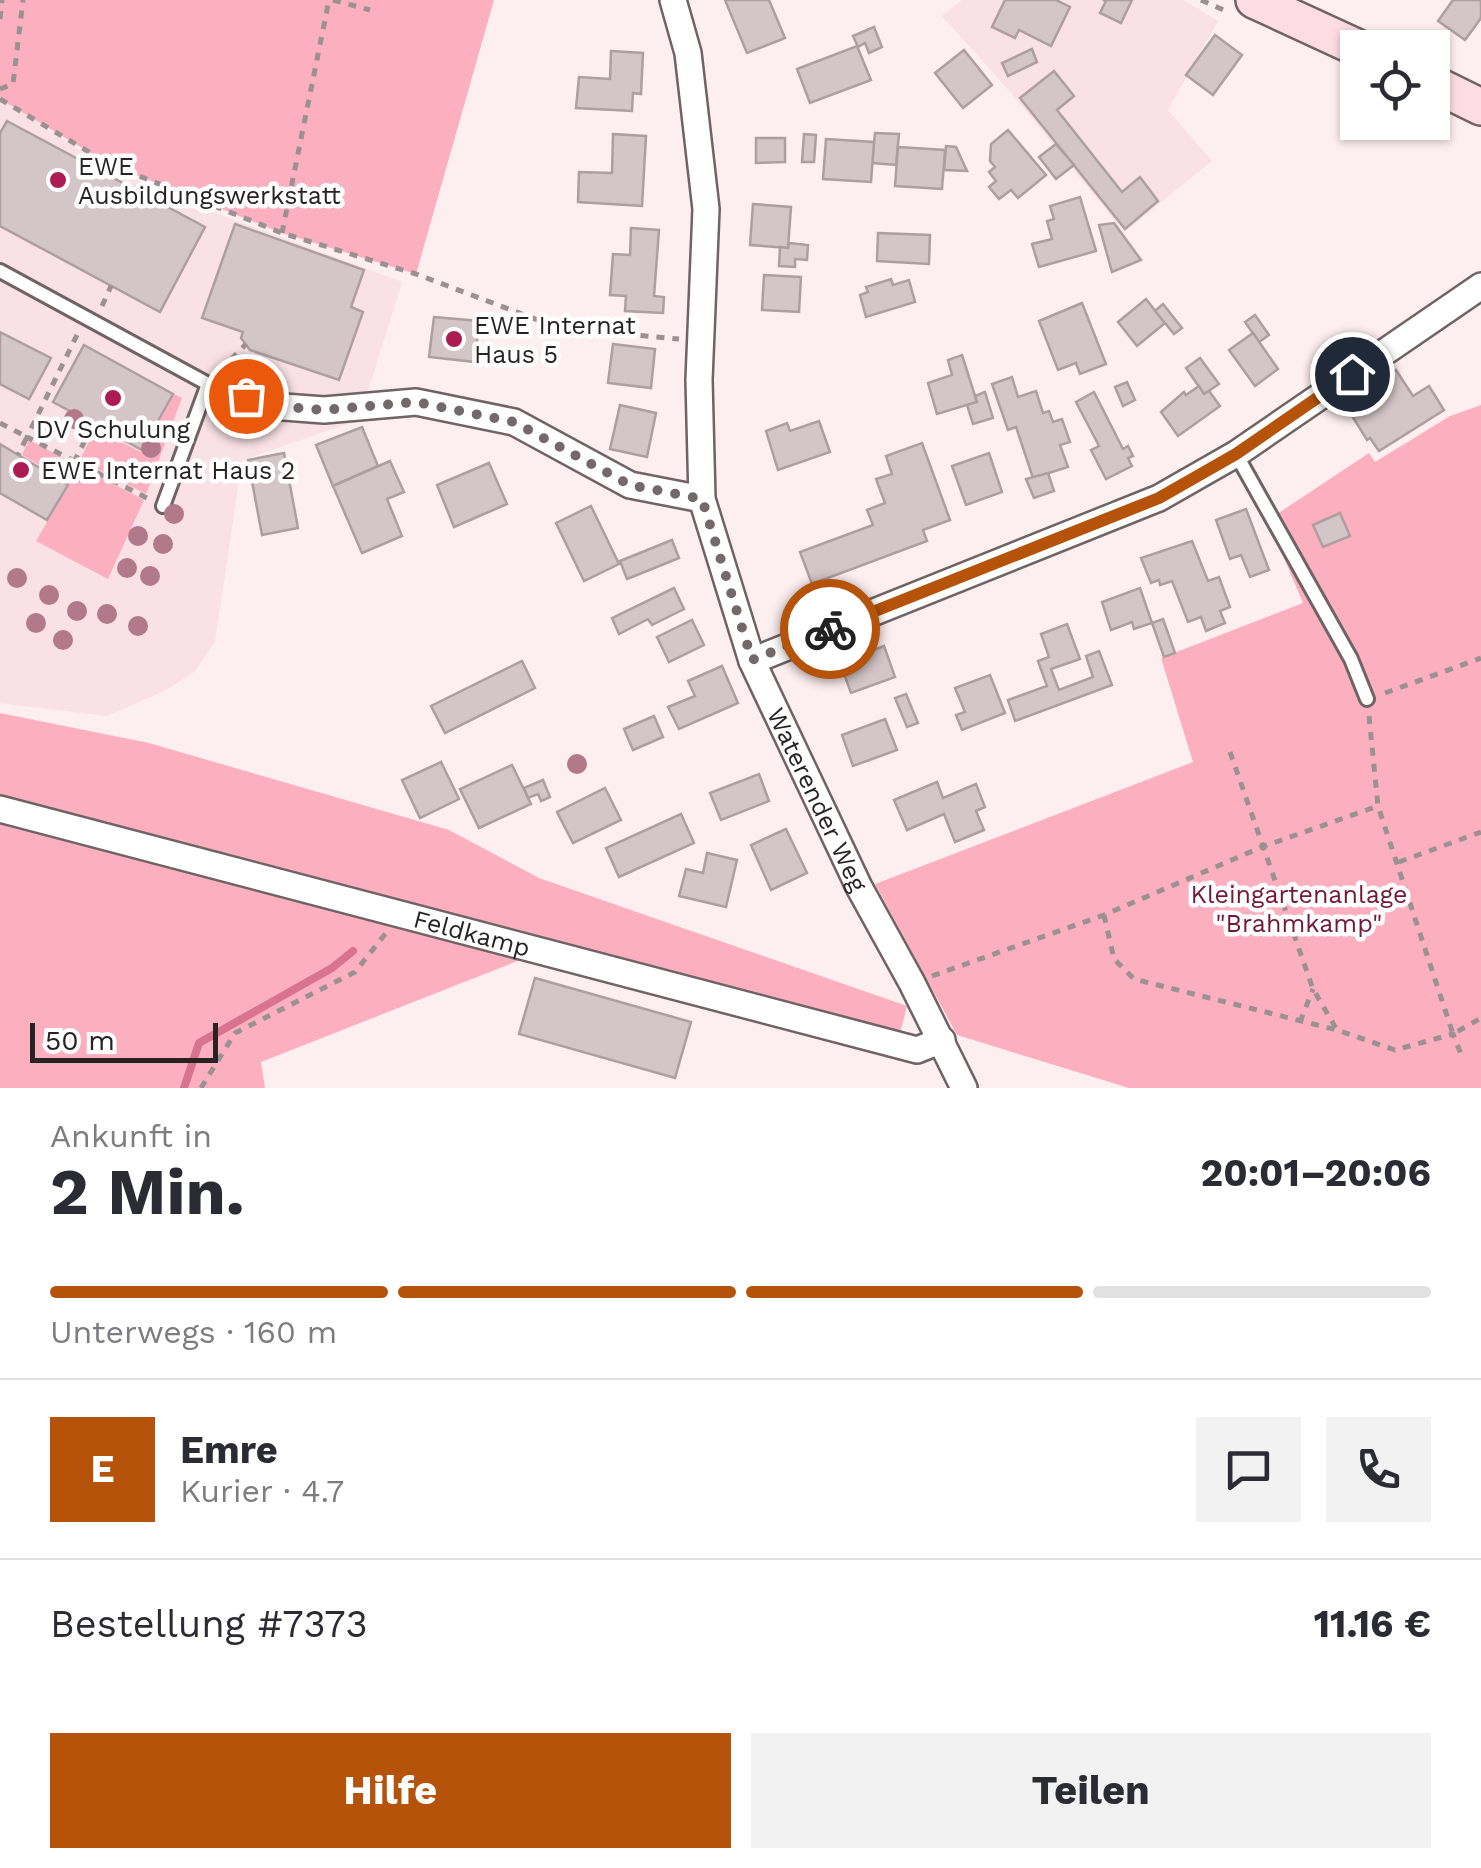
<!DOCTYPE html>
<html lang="de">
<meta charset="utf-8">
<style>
:root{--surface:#fff;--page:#f2f2f3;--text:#2b2b33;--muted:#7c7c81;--line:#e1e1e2;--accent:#b45309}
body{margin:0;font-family:"Work Sans",sans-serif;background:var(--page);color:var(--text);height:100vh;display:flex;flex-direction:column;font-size:38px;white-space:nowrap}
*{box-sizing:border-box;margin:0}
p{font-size:32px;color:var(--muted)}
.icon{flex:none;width:55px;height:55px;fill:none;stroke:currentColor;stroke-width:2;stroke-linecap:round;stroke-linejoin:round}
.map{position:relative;height:1088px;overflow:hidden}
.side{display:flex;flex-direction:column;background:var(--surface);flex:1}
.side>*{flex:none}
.buttons{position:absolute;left:1340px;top:30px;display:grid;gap:20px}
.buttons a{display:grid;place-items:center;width:110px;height:110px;border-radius:0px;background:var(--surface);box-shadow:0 2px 8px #0004;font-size:50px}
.scale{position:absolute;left:30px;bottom:25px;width:188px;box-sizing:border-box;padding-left:10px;border:5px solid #282223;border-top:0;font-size:28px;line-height:35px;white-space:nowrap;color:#282223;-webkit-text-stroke:8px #fff;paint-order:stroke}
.pin{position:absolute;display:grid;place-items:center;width:85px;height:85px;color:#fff;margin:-42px;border:5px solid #fff;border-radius:50%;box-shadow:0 2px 10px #0007}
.courier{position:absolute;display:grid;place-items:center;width:100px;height:100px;margin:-50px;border:8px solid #b45309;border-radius:50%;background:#fff;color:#222;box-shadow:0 2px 12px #0007}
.headline em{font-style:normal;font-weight:700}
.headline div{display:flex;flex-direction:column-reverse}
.headline{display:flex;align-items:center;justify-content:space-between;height:170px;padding:0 50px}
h1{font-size:65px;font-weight:700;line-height:75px}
.bar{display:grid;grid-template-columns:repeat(4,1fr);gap:15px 10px;align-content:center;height:120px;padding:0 50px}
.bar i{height:12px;border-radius:8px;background:var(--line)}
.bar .current{background:var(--accent)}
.bar p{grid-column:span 4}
.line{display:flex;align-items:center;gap:25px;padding:0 50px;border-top:2px solid var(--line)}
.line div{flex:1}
.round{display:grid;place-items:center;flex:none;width:105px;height:105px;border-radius:0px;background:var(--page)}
.primary-button{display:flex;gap:20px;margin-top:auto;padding:20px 50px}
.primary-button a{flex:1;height:115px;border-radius:0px;background:var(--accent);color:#fff;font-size:40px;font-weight:700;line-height:115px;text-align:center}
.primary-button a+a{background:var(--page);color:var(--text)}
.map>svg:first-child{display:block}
.built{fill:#f9e1e5}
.green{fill:#fbafbf}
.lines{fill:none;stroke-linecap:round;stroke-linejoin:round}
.stream{stroke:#d8748d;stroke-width:8}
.building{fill:#d4c6c8;stroke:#ad9fa1;stroke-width:2.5}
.service-casing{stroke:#706365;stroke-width:18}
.minor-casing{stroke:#706365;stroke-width:30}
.secondary-casing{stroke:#706365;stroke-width:40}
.path{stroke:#9c9192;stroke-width:5;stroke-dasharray:8 8;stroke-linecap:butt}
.service{stroke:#fff;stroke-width:12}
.minor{stroke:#fff;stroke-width:25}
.secondary{stroke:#fedce4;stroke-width:35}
.tree{fill:#b1798b}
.done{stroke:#73696b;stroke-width:10;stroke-dasharray:0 18}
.route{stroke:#b45309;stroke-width:12}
.poi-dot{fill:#ac1c53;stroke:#fff;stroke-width:4}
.labels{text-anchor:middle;stroke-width:9;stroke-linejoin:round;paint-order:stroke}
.poi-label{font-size:25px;fill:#282223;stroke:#fff;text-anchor:start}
.street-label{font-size:25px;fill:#282223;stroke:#fff}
.park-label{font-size:25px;fill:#731938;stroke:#fff}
</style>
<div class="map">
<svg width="1481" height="1088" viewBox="0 0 1481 1088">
<rect width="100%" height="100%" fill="#fdeef0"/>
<g class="built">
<polygon points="962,0 1183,0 1218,21 1168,110 1212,161 1124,232 1012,94 942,16"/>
<polygon points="0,99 110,169 226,217 402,282 359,420 242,460 215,642 194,672 166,690 107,716 0,703"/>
</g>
<g class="green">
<polygon points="0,0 494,0 416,274 282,233 109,164 0,99"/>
<polygon points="174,394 182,398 146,494 80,460 95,429 143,453"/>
<polygon points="1481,405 1481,1088 1129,1088 957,1035 875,884 1193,762 1161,658 1303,603 1268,520 1369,453 1375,462 1450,416"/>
<polygon points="29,440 144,500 108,579 36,541 70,483 22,455"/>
<polygon points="0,713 149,743 449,830 539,878 907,1006 899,1037 526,942 520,960 261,1062 265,1088 0,1088"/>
</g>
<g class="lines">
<polyline class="stream" points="184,1088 199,1043 332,968 353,951"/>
</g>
<g class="building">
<polygon points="725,0 769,0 785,38 747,53"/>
<polygon points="1005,0 1056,0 1070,7 1051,46 1019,30 1015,38 992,27"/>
<polygon points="1103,0 1132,0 1121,23 1100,13 1106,1"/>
<polygon points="1453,0 1481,0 1481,18 1465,40 1438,21"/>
<polygon points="874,27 882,47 869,53 865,43 858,47 853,36"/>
<polygon points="1215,35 1242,55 1213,95 1186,75"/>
<polygon points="857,46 871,80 810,103 797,69"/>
<polygon points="1032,49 1037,62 1008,76 1002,63"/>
<polygon points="964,50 992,85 963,108 935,73"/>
<polygon points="611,51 643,53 641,94 633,93 632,111 576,108 579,77 610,79"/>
<polygon points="1054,71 1074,96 1057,110 1122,192 1140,177 1158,201 1125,229 1020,98"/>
<polygon points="7,121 205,227 160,312 0,226 0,133"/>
<polygon points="1008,130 1046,175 1018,198 1011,190 999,199 989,187 996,181 989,172 995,167 990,161 991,144"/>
<polygon points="875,133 899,134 896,165 872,163"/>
<polygon points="613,134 646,136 642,206 578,202 579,172 612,173"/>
<polygon points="804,134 816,135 814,162 802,162"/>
<polygon points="756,138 785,138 785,162 756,163"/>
<polygon points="826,139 874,142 871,182 823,179"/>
<polygon points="1056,144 1074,165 1056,179 1039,157"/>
<polygon points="946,146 956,147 967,171 944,170"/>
<polygon points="898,147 945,150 942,189 895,186"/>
<polygon points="1080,197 1096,251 1039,267 1032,244 1052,239 1047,221 1054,219 1050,206"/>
<polygon points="753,204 791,207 788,248 750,245"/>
<polygon points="1114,223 1141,260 1112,272 1099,225"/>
<polygon points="235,224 364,270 351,307 363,312 339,380 250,350 241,338 243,332 202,318"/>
<polygon points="631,228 659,230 654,296 664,297 663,313 625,311 626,296 610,295 613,254 630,255"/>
<polygon points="878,233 930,235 929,264 877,261"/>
<polygon points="789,243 808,245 807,260 795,259 795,267 779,266 780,247 788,248"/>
<polygon points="764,275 801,277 799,312 762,310"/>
<polygon points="891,279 893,285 909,280 915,302 866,317 860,295 868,292 866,287"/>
<polygon points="1146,299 1165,323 1137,346 1118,322"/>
<polygon points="1082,303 1106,364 1080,374 1076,363 1058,370 1039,321"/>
<polygon points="1163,304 1182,328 1174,334 1155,311"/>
<polygon points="1255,315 1269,335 1259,342 1245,322"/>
<polygon points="434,317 479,321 475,362 429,357"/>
<polygon points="0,332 51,358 29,399 0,384"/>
<polygon points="1253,333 1278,369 1255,386 1229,350"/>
<polygon points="613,344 655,349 651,388 608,383"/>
<polygon points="84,345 173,394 142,450 53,402"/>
<polygon points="962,355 977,402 937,414 928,383 952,375 948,360"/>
<polygon points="1200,358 1219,384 1204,394 1186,368"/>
<polygon points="1396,370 1413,396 1429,386 1444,410 1379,451 1370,438 1367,440 1344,403"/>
<polygon points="1012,377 1018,397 1036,391 1043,413 1049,411 1053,422 1062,419 1070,442 1060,445 1068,467 1033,478 1016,427 1008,430 992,384"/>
<polygon points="1127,382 1135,400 1123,406 1115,387"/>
<polygon points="1199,386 1204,394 1209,391 1220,406 1178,436 1161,412 1184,392 1186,395"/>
<polygon points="985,392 993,418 973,424 967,405 977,402 975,396"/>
<polygon points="1094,392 1123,449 1128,446 1133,456 1128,458 1132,466 1106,479 1091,450 1099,446 1076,402"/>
<polygon points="620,405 656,413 647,457 610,449"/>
<polygon points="819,421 830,452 778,470 766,431 787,423 790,431"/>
<polygon points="362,427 378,466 333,486 316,445"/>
<polygon points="922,443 950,520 923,530 927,541 812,584 800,552 873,525 867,510 885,503 876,479 892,474 886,456"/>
<polygon points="0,444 68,485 47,520 0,493"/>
<polygon points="284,453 298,528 262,535 248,460"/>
<polygon points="989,453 1002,492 966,505 952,466"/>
<polygon points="390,461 404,492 387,499 402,536 362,553 333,486"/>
<polygon points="489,463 507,504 454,527 437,485"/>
<polygon points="1048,473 1054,491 1034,498 1026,479"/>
<polygon points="591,506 619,564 584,581 556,523"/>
<polygon points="1246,509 1269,570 1250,577 1241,555 1230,559 1216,520"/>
<polygon points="1340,513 1350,536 1323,547 1313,525"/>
<polygon points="672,540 679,558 627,579 620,561"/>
<polygon points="1192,541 1208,581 1219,577 1230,607 1220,611 1225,623 1206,631 1201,617 1188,622 1172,581 1160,585 1159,580 1151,583 1141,558"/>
<polygon points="674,588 684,609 652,625 648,619 619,634 612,618"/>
<polygon points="1140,588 1152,623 1134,629 1132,622 1111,630 1102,602"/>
<polygon points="1163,619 1175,653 1164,657 1152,623"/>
<polygon points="692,620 704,645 669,662 657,637"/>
<polygon points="1067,624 1080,659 1051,669 1059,690 1093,677 1086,656 1099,651 1112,685 1015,721 1008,700 1047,686 1038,661 1049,657 1041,634"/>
<polygon points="884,646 895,677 851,693 840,663"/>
<polygon points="522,661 535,688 445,733 431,706"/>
<polygon points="722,666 738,703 679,729 668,707 695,696 688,681"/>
<polygon points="990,675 1005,713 962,730 956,715 965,712 955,688"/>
<polygon points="906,694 918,723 907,727 895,698"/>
<polygon points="654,716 663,737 633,750 624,729"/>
<polygon points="885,719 897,750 853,766 842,735"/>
<polygon points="441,762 459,799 420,818 402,780"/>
<polygon points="512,765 531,804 479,828 460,789"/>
<polygon points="759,774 769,801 721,820 710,793"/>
<polygon points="543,780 550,797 541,801 538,794 528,798 524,788"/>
<polygon points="937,782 943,798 976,784 985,807 976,811 984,830 955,842 944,814 907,830 894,800"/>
<polygon points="605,788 621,820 573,843 557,812"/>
<polygon points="681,814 694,843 619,877 606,848"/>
<polygon points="786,829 807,873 771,890 751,845"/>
<polygon points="707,853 737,860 726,907 679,896 686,869 703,873"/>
<polygon points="535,978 691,1022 675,1078 519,1034"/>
</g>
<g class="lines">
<defs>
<g id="service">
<polyline points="0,271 208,384 284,407"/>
<polyline points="1236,454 1351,659 1367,699"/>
<polyline points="163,506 208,384"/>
</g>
<g id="minor">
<path id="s1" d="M673,0L688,53L706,209L699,380L702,499L752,661L859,887L912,983L964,1088"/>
<polyline points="284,407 324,410 416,402 514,422 630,485 702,499"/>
<polyline points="752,661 1159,498 1236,454 1481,286"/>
<path id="s2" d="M0,809L917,1050L942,1040"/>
</g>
<g id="secondary">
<polyline points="1254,0 1358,48"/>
<polyline points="1432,83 1481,107"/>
</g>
</defs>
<use href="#service" class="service-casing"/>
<use href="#minor" class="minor-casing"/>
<use href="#secondary" class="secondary-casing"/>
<g class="path">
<polyline points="333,0 370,10"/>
<polyline points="1201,0 1226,11"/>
<polyline points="0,19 2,0"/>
<polyline points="1381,32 1415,48"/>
<polyline points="0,89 13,84 23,0"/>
<polyline points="0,99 109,164 282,233 416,274 559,328 679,339"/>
<polyline points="282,233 329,0"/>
<polyline points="102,306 111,286"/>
<polyline points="77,335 27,437 147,498"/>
<polyline points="220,371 246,344"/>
<polyline points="0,423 27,437 18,455"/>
<polyline points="74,462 94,423"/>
<polyline points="1385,693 1481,658"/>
<polyline points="1369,716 1378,806 1453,1034 1481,1018"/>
<polyline points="1230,752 1313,989 1337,1030 1395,1050 1453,1034 1463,1059"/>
<polyline points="1399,862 1481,832"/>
<polyline points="1104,915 1114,959 1134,979 1337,1030"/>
<polyline points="932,976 1104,915 1262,847 1378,806"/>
<polyline points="1300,1022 1313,989"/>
<polyline points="201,1088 235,1033 355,972 386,933"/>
</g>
<use href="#service" class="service"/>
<use href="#minor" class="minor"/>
<use href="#secondary" class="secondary"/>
</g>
<g class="tree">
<circle cx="74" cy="419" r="10"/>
<circle cx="44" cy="429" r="10"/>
<circle cx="151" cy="448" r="10"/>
<circle cx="80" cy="472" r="10"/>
<circle cx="174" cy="514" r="10"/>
<circle cx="138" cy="536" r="10"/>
<circle cx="163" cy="544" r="10"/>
<circle cx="127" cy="568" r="10"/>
<circle cx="150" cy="576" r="10"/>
<circle cx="17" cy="578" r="10"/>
<circle cx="49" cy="595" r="10"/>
<circle cx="77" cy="611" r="10"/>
<circle cx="107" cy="614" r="10"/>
<circle cx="36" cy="623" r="10"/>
<circle cx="138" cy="626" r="10"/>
<circle cx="63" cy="640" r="10"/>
<circle cx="577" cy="764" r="10"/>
</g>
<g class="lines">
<polyline class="done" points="246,396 284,407 324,410 416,402 514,422 630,485 702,499 752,660 830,629"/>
<polyline class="route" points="830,629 1159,498 1236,454 1352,374"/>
</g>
<g class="poi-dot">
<circle cx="58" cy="180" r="10"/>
<circle cx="454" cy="339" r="10"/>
<circle cx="113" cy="398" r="10"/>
<circle cx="21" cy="470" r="10"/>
</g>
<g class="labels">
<g class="poi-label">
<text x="78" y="175">EWE<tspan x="78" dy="29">Ausbildungswerkstatt</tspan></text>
<text x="474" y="334">EWE Internat<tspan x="474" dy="29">Haus 5</tspan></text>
<text x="113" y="438" text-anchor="middle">DV Schulung</text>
<text x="41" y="479">EWE Internat Haus 2</text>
</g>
<g class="street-label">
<text dy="9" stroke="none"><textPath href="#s1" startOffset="825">Waterender Weg</textPath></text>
<text dy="9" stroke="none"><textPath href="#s2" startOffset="488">Feldkamp</textPath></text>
</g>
<g class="park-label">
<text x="1299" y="903">Kleingartenanlage<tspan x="1299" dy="29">"Brahmkamp"</tspan></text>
</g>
</g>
</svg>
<div class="buttons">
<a><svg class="icon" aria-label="locate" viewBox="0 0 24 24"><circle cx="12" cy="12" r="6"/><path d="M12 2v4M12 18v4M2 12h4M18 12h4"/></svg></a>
</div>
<div class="scale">50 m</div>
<div class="pin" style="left:246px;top:396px;background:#ea580c"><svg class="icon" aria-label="bag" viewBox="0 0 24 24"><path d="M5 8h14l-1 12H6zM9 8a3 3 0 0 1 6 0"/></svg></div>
<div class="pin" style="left:1352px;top:374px;background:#1f2937"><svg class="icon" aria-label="home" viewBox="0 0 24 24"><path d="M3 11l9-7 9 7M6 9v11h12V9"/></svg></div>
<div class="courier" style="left:830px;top:629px"><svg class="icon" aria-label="bike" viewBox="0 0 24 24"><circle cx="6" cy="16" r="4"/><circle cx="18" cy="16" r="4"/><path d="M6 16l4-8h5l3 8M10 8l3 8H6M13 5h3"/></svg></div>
</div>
<section class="side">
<div class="headline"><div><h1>2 Min.</h1><p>Ankunft in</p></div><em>20:01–20:06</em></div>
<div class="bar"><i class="current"></i><i class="current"></i><i class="current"></i><i></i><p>Unterwegs · 160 m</p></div>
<div class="line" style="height:180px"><b class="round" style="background:var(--accent);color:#fff">E</b><div><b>Emre</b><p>Kurier · 4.7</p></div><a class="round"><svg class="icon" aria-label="chat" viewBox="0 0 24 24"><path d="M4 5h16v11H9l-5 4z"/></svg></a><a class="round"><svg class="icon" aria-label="phone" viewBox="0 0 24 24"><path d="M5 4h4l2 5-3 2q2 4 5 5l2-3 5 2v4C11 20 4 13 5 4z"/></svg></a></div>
<div class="line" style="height:130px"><div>Bestellung #7373</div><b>11.16 €</b></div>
<div class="primary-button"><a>Hilfe</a><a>Teilen</a></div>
</section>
